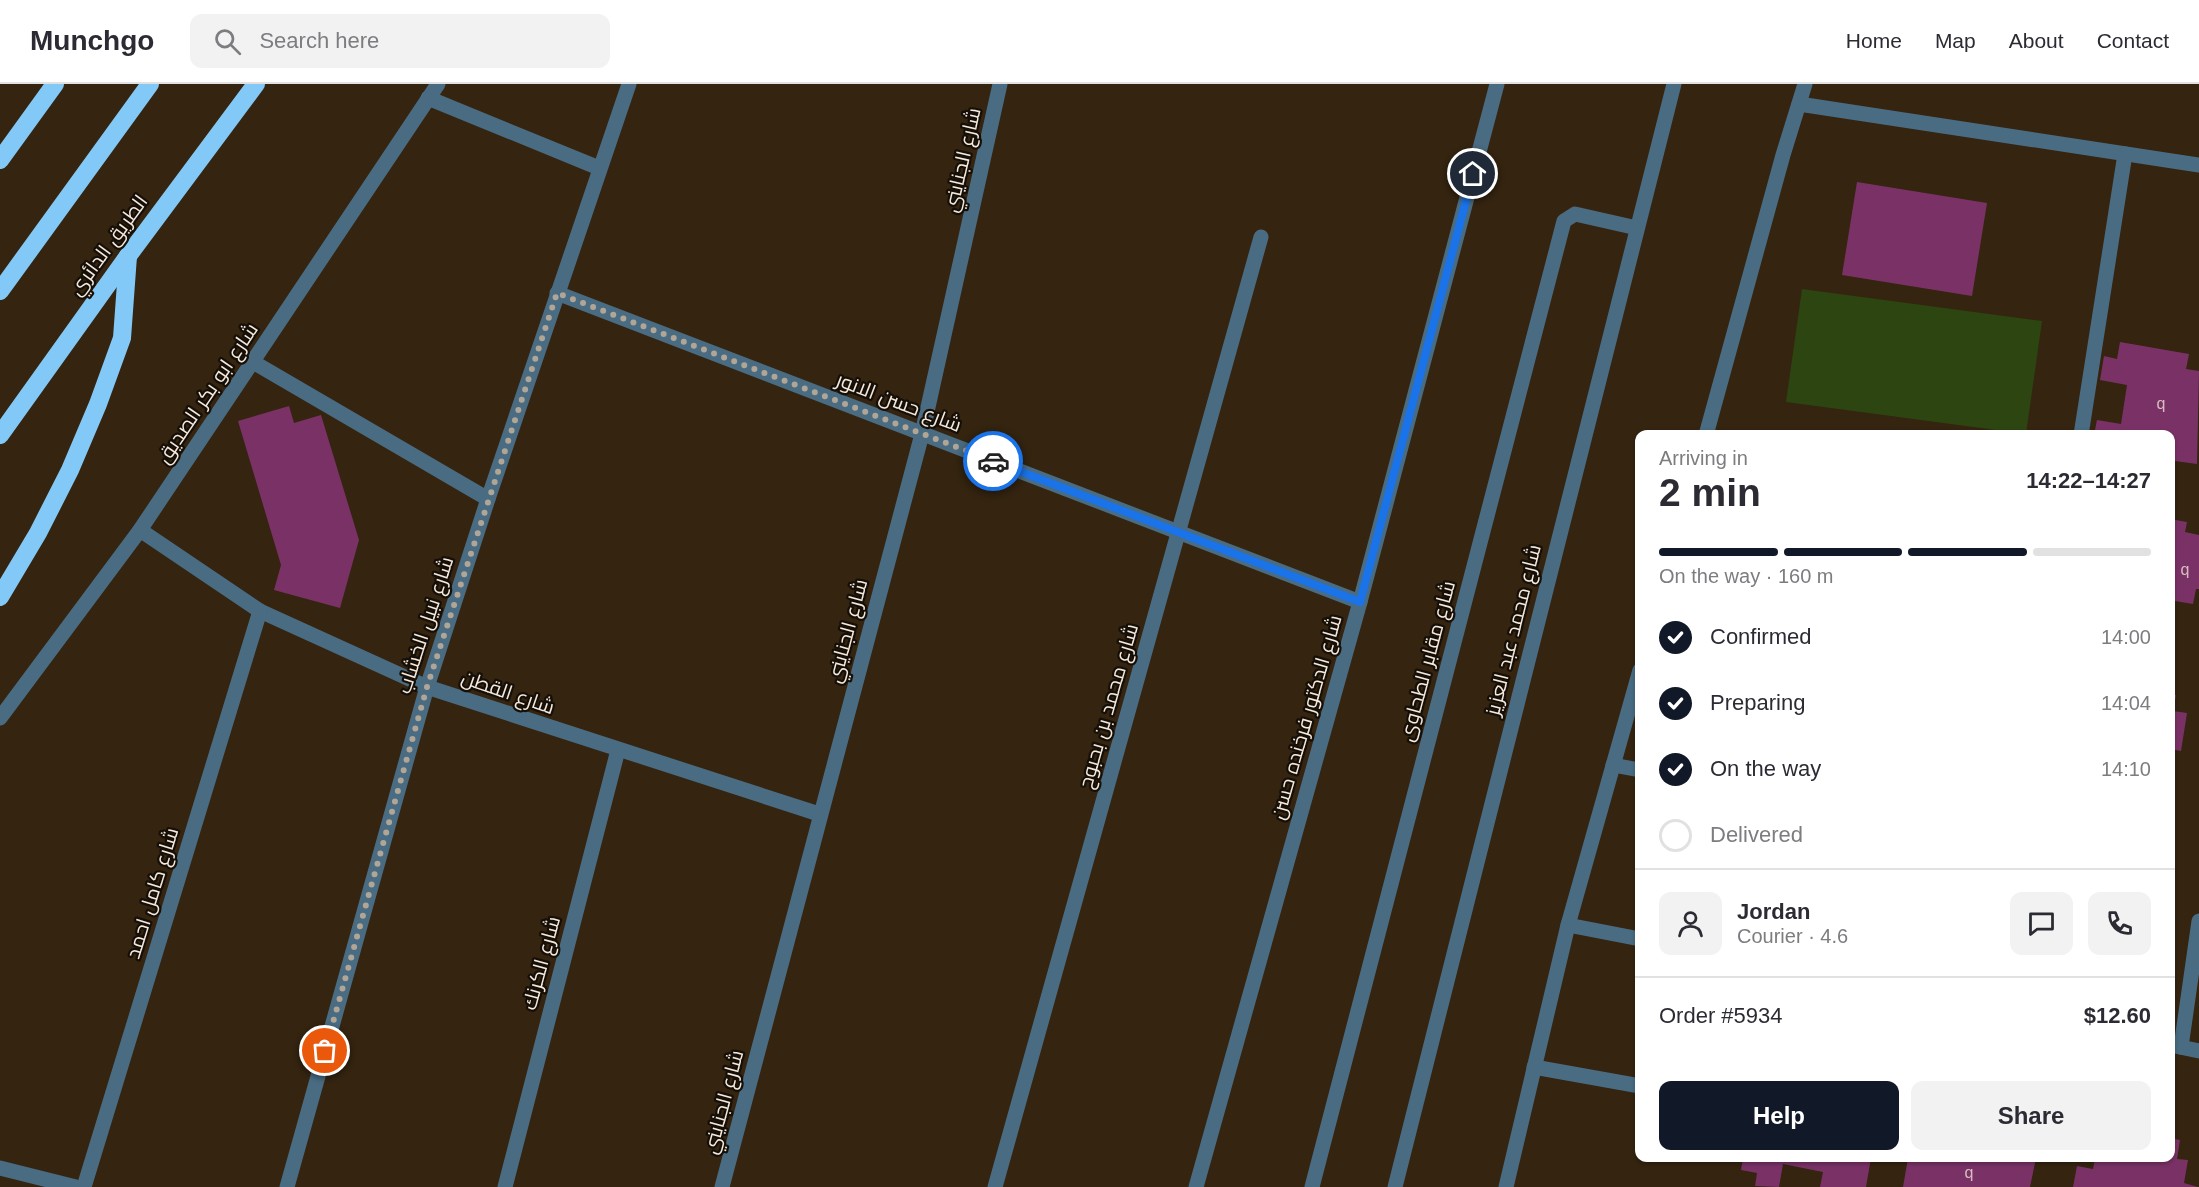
<!DOCTYPE html>
<meta charset="utf-8">
<style>
:root{--surface:#fff;--page:#f2f2f3;--text:#2b2b33;--muted:#7c7c81;--line:#e1e1e2;--accent:#111827}
body{margin:0;font-family:Arial,Cairo,sans-serif;background:var(--page);color:var(--text);height:100vh;display:flex;flex-direction:column;font-size:22px;white-space:nowrap}
*{box-sizing:border-box;margin:0}
p{font-size:20px;color:var(--muted)}
.icon{flex:none;width:33px;height:33px;fill:none;stroke:currentColor;stroke-width:2;stroke-linecap:round;stroke-linejoin:round}
.map{position:relative;flex:1;overflow:hidden}
.drawer{position:absolute;left:1635px;top:346px;width:540px;height:732px;display:flex;flex-direction:column;background:var(--surface);border-radius:12px;box-shadow:0 2px 4px #0004}
.drawer>*{flex:none}
.pin{position:absolute;display:grid;place-items:center;width:51px;height:51px;color:#fff;margin:-26px;border:3px solid #fff;border-radius:50%;box-shadow:0 2px 6px #0007}
.courier{position:absolute;display:grid;place-items:center;width:60px;height:60px;margin:-30px;border:4px solid #1a73e8;border-radius:50%;background:#fff;color:#222;box-shadow:0 2px 8px #0007}
.overview em{font-style:normal;font-weight:600}
.overview div{display:flex;flex-direction:column-reverse}
.overview{display:flex;align-items:center;justify-content:space-between;height:102px;padding:0 24px}
h1{font-size:39px;font-weight:600;line-height:45px}
.bar{display:grid;grid-template-columns:repeat(4,1fr);gap:9px 6px;align-content:center;height:72px;padding:0 24px}
.bar i{height:8px;border-radius:4px;background:var(--line)}
.bar .current{background:var(--accent)}
.bar p{grid-column:span 4}
.line{display:flex;align-items:center;gap:15px;padding:0 24px;border-top:2px solid var(--line)}
.line div{flex:1}
.round{display:grid;place-items:center;flex:none;width:63px;height:63px;border-radius:12px;background:var(--page)}
ol{padding:0 24px;list-style:none}
li{display:flex;align-items:center;gap:18px;height:66px}
li p{margin-inline-start:auto}
li .icon{padding:6px;border-radius:50%;background:var(--accent);color:#fff;stroke-width:4}
li:last-child{color:var(--muted)}
li i{width:33px;height:33px;border:3px solid var(--line);border-radius:50%}
.cta{display:flex;gap:12px;margin-top:auto;padding:12px 24px}
.cta a{flex:1;height:69px;border-radius:12px;background:var(--accent);color:#fff;font-size:24px;font-weight:600;line-height:69px;text-align:center}
.cta a+a{background:var(--page);color:var(--text)}
header{display:flex;align-items:center;gap:36px;box-sizing:border-box;height:84px;padding:0 30px;background:var(--surface);border-bottom:2px solid var(--line)}
header strong{font-size:28px}
nav{display:flex;gap:33px;margin-inline-start:auto;font-size:21px}
.search{width:420px;height:54px;background:var(--page);display:flex;align-items:center;gap:15px;box-sizing:border-box;padding:0 21px;border-radius:12px;color:var(--muted);font-size:22px}
.map>svg:first-child{display:block}
.green{fill:#2d4511}
.building{fill:#7a3266}
.lines{fill:none;stroke-linecap:round;stroke-linejoin:round}
.service{stroke:#496c83;stroke-width:15}
.minor{stroke:#496c83;stroke-width:15}
.motorway{stroke:#83c9f7;stroke-width:18}
.done{stroke:#b1a596;stroke-width:6;stroke-dasharray:0 10.8}
.route{stroke:#1a73e8;stroke-width:8}
.labels{text-anchor:middle;stroke-width:4.5;stroke-linejoin:round;paint-order:stroke}
.number-label{font-size:16px;fill:#d6bcc0}
.street-label{font-size:20px;fill:#f5eade;stroke:#160f07}
</style>
<header>
<strong>Munchgo</strong>
<div class="search"><svg class="icon" aria-label="search" viewBox="0 0 24 24"><circle cx="10" cy="10" r="6"/><path d="M15 15l6 6"/></svg>Search here</div>
<nav><a>Home</a><a>Map</a><a>About</a><a>Contact</a></nav>
</header>
<div class="map">
<svg width="2199" height="1103" viewBox="0 0 2199 1103">
<rect width="100%" height="100%" fill="#342410"/>
<polygon class="green" points="1802,205 2042,237 2026,350 1786,318"/>
<g class="building">
<polygon points="1857,98 1987,119 1972,212 1842,191"/>
<polygon points="2120,258 2189,270 2186,285 2199,287 2197,380 2175,377 2172,394 2170,351 2094,351 2097,336 2121,340 2127,301 2100,296 2104,272 2117,275"/>
<polygon points="289,322 294,339 321,331 359,456 340,524 274,506 281,481 238,337"/>
<polygon points="2170,435 2187,438 2185,448 2199,451 2199,505 2196,505 2193,520 2175,517 2173,529 2170,528"/>
<polygon points="2170,611 2176,611 2173,627 2187,629 2181,667 2170,665"/>
<polygon points="2170,1054 2180,1056 2177,1075 2188,1076 2184,1099 2198,1103 2073,1103 2077,1082 2093,1085 2095,1074 2170,1074"/>
<polygon points="1743,1074 1871,1074 1866,1103 1820,1103 1823,1088 1783,1080 1779,1103 1755,1102 1757,1089 1741,1086"/>
<polygon points="1908,1074 2036,1074 2030,1103 1903,1103"/>
</g>
<g class="lines">
<g class="service">
<polyline points="1613,681 1640,686"/>
<polyline points="1534,983 1640,1002"/>
</g>
<g class="minor">
<polyline points="428,14 599,84"/>
<polyline points="1799,20 2199,81"/>
<polyline points="557,209 1360,518"/>
<polyline points="253,278 488,415"/>
<polyline points="1706,351 1783,71 1805,0"/>
<polyline points="2081,351 2125,70"/>
<polyline points="140,446 260,527 427,603 819,730"/>
<polyline points="0,634 140,446 438,0"/>
<polyline points="1568,841 1640,855"/>
<polyline points="2170,961 2199,967"/>
<polyline points="2181,963 2199,837"/>
<polyline points="0,1084 76,1103"/>
<polyline points="84,1103 260,527"/>
<polyline points="287,1103 427,603 488,415 629,0"/>
<polyline points="505,1103 618,666"/>
<polyline points="722,1103 922,350 1000,0"/>
<polyline points="995,1103 1261,153"/>
<polyline points="1196,1103 1360,518 1497,0"/>
<polyline points="1312,1103 1564,137 1575,130 1637,144"/>
<polyline points="1395,1103 1674,0"/>
<polyline points="1506,1103 1568,841 1640,586"/>
</g>
<g class="motorway">
<polyline points="0,76 55,0"/>
<polyline points="0,207 150,0"/>
<polyline points="0,351 128,172 256,0"/>
<polyline points="0,513 38,449 70,386 98,320 122,254 128,172"/>
</g>
</g>
<g class="lines">
<polyline class="done" points="325,967 427,603 557,209 993,377"/>
<polyline class="route" points="993,377 1360,518 1473,90"/>
</g>
<g class="labels">
<g class="number-label">
<text x="2161" y="325">q</text>
<text x="2185" y="491">q</text>
<text x="1969" y="1094">q</text>
</g>
<g class="street-label">
<text transform="translate(962 76) rotate(-77)" y="7">شارع الجنايني</text>
<text transform="translate(108 161) rotate(-54)" y="7">الطريق الدائري</text>
<text transform="translate(207 309) rotate(-56)" y="7">شارع ابو بكر الصديق</text>
<text transform="translate(899 318) rotate(21)" y="7">شارع حسن الانور</text>
<text transform="translate(425 541) rotate(-72)" y="7">شارع نبيل الخشاب</text>
<text transform="translate(1513 546) rotate(-76)" y="7">شارع محمد عبد العزيز</text>
<text transform="translate(847 547) rotate(-75)" y="7">شارع الجنايني</text>
<text transform="translate(1427 577) rotate(-75)" y="7">شارع مقابر الطحاوى</text>
<text transform="translate(508 608) rotate(19)" y="7">شارع القطن</text>
<text transform="translate(1108 622) rotate(-74)" y="7">شارع محمد بن بحبوح</text>
<text transform="translate(1306 633) rotate(-74)" y="7">شارع الدكتور فرخنده حسن</text>
<text transform="translate(152 809) rotate(-73)" y="7">شارع كامل احمد</text>
<text transform="translate(541 879) rotate(-75)" y="7">شارع الكرنك</text>
<text transform="translate(723 1018) rotate(-75)" y="7">شارع الجنايني</text>
</g>
</g>
</svg>
<div class="pin" style="left:325px;top:967px;background:#ea580c"><svg class="icon" aria-label="bag" viewBox="0 0 24 24"><path d="M5 8h14l-1 12H6zM9 8a3 3 0 0 1 6 0"/></svg></div>
<div class="pin" style="left:1473px;top:90px;background:#1f2937"><svg class="icon" aria-label="home" viewBox="0 0 24 24"><path d="M3 11l9-7 9 7M6 9v11h12V9"/></svg></div>
<div class="courier" style="left:993px;top:377px"><svg class="icon" aria-label="car" viewBox="0 0 24 24"><path d="M5 17H2v-5l4-1 3-4h7l3 4 3 1v5h-3M9 17h6M6 11h13"/><circle cx="7" cy="17" r="2"/><circle cx="17" cy="17" r="2"/></svg></div>
<section class="drawer">
<div class="overview"><div><h1>2 min</h1><p>Arriving in</p></div><em>14:22–14:27</em></div>
<div class="bar"><i class="current"></i><i class="current"></i><i class="current"></i><i></i><p>On the way · 160 m</p></div>
<ol>
<li><svg class="icon" aria-label="check" viewBox="0 0 24 24"><path d="M5 12l5 5 9-10"/></svg>Confirmed<p>14:00</p></li>
<li><svg class="icon" aria-label="check" viewBox="0 0 24 24"><path d="M5 12l5 5 9-10"/></svg>Preparing<p>14:04</p></li>
<li><svg class="icon" aria-label="check" viewBox="0 0 24 24"><path d="M5 12l5 5 9-10"/></svg>On the way<p>14:10</p></li>
<li><i></i>Delivered</li>
</ol>
<div class="line" style="height:108px"><a class="round"><svg class="icon" aria-label="person" viewBox="0 0 24 24"><circle cx="12" cy="8" r="4"/><path d="M4 21q1-7 8-7t8 7"/></svg></a><div><b>Jordan</b><p>Courier · 4.6</p></div><a class="round"><svg class="icon" aria-label="chat" viewBox="0 0 24 24"><path d="M4 5h16v11H9l-5 4z"/></svg></a><a class="round"><svg class="icon" aria-label="phone" viewBox="0 0 24 24"><path d="M5 4h4l2 5-3 2q2 4 5 5l2-3 5 2v4C11 20 4 13 5 4z"/></svg></a></div>
<div class="line" style="height:78px"><div>Order #5934</div><b>$12.60</b></div>
<div class="cta"><a>Help</a><a>Share</a></div>
</section>
</div>
